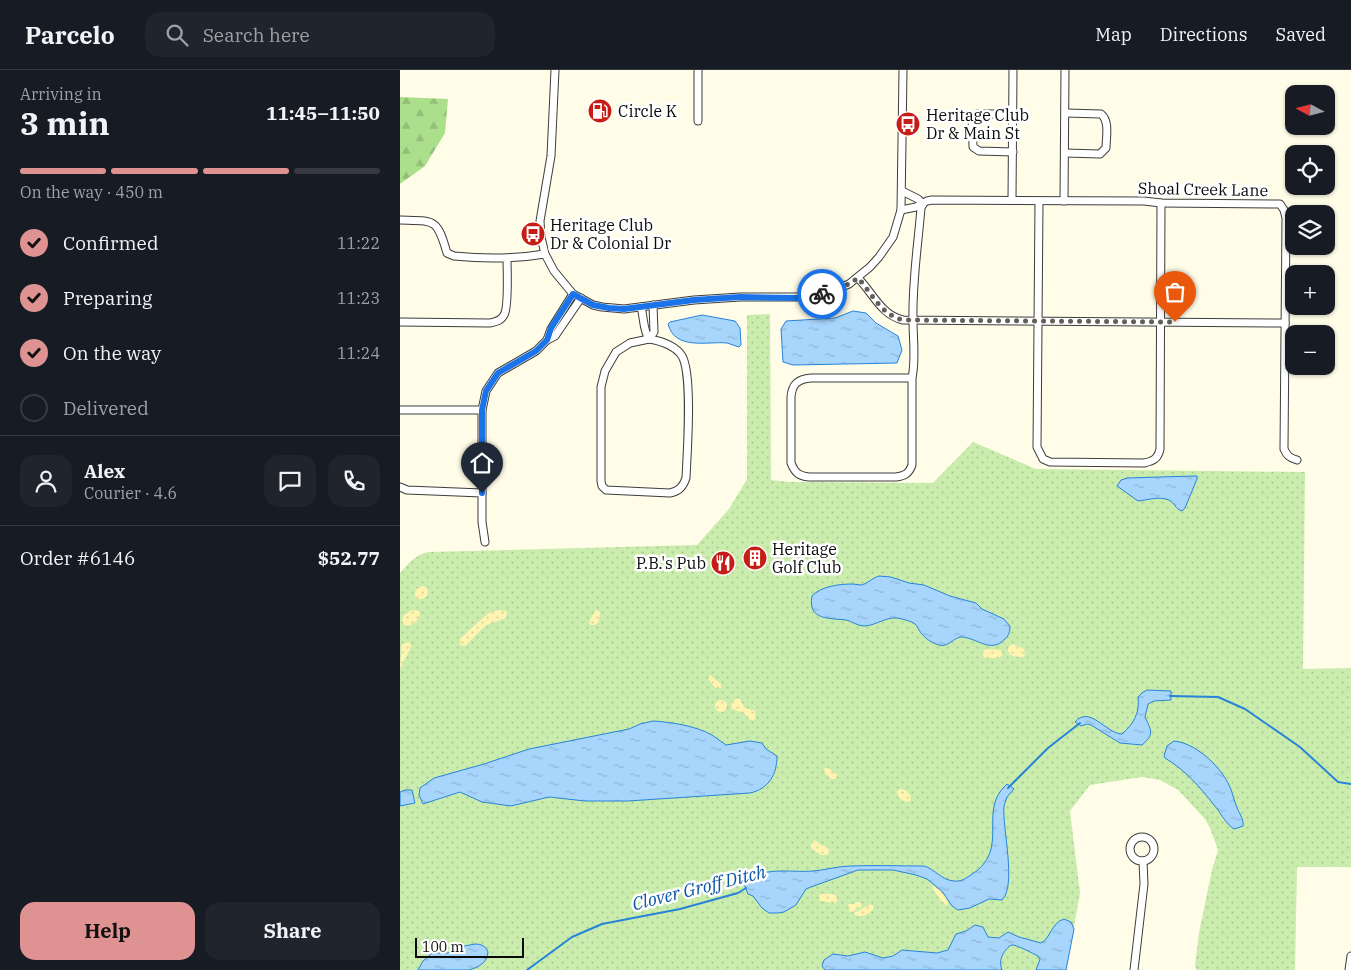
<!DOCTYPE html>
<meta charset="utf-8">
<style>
:root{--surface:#171b24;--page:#20242c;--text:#f1f3f6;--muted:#9ea1a6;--line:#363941;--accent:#de9392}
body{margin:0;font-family:"IBM Plex Serif",serif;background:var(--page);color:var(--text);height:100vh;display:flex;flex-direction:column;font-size:19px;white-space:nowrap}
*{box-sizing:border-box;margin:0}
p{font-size:16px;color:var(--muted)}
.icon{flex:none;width:28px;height:28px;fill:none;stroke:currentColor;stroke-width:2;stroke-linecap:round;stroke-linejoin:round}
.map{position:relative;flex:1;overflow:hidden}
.sheet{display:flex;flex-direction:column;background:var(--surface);width:400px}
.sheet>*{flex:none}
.needle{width:32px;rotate:277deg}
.tools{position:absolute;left:885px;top:15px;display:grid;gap:10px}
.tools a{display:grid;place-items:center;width:50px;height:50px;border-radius:10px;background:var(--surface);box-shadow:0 1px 4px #0004;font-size:25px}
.scale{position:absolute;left:15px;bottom:12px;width:109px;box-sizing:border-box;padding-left:5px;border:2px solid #0a0a0a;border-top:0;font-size:14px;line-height:18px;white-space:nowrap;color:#0a0a0a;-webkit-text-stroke:4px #fff;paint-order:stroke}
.pin{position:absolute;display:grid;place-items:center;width:42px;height:42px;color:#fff;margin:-51px -21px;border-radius:50% 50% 50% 0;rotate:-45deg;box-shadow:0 0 5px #0007}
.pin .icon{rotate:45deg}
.courier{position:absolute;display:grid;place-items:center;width:50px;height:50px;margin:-25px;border:4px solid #1a73e8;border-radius:50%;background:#fff;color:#222;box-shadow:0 1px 6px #0007}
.head em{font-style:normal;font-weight:700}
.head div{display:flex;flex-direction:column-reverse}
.head{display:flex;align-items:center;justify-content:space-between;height:85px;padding:0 20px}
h1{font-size:32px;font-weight:700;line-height:38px}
.bar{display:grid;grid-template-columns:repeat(4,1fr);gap:8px 5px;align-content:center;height:60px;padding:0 20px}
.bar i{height:6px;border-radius:4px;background:var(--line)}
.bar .on{background:var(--accent)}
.bar p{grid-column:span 4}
.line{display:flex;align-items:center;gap:12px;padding:0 20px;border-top:1px solid var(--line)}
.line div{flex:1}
.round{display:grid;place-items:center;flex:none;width:52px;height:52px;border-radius:15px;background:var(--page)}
ol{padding:0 20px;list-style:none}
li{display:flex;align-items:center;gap:15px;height:55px}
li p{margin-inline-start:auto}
li .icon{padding:5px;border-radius:50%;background:var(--accent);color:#111;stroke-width:4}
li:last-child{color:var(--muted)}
li i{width:28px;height:28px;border:2px solid var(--line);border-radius:50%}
.action{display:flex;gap:10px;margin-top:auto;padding:10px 20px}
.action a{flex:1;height:58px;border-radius:15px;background:var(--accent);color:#111;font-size:20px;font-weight:700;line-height:58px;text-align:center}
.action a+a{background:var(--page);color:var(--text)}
header{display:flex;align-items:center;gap:30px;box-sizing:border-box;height:70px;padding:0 25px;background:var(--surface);border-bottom:1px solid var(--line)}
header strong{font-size:24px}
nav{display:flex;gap:28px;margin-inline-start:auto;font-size:18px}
.search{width:350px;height:45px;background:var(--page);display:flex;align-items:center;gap:12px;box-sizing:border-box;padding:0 18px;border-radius:15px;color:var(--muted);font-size:19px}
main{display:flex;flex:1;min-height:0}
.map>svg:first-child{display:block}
.grass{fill:url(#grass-dots)}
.forest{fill:url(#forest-firs)}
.sand{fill:url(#sand-dots)}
.water{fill:url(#water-ripples);stroke:#2784d9}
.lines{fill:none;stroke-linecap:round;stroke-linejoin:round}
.stream{stroke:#2784d9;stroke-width:2}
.minor-casing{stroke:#3d3d3d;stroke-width:9}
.minor{stroke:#fff;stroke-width:7}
.done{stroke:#605f58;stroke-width:5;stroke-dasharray:0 9}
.route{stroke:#1a73e8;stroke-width:6}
.labels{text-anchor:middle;stroke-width:5;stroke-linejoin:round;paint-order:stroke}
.poi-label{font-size:16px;fill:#0a0a0a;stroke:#fff;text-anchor:start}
.street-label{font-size:16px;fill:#0a0a0a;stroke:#fff}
.water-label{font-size:18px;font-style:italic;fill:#0a55a6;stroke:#fff}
</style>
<header>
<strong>Parcelo</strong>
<div class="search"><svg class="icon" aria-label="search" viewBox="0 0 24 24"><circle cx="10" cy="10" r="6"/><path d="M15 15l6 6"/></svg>Search here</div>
<nav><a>Map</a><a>Directions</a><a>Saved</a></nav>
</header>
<main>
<section class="sheet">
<div class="head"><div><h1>3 min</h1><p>Arriving in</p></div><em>11:45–11:50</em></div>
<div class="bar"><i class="on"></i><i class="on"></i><i class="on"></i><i></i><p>On the way · 450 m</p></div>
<ol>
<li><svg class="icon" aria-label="check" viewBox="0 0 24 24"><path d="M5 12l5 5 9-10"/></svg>Confirmed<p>11:22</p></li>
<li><svg class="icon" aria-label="check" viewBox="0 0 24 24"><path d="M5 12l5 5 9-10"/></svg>Preparing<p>11:23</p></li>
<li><svg class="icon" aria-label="check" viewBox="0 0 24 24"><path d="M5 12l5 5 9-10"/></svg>On the way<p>11:24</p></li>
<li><i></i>Delivered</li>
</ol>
<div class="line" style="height:90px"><a class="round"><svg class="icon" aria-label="person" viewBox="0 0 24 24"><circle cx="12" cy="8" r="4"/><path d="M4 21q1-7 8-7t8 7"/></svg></a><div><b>Alex</b><p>Courier · 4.6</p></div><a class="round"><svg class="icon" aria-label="chat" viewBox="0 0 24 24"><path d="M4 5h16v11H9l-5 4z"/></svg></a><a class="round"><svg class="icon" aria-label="phone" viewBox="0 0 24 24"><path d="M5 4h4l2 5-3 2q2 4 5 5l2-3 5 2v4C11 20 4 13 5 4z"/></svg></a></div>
<div class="line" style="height:65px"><div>Order #6146</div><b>$52.77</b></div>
<div class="action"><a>Help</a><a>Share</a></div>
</section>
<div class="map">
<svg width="951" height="900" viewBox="0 0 951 900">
<defs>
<pattern id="grass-dots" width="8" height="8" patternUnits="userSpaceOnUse" patternTransform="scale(1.25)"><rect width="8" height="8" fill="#caedae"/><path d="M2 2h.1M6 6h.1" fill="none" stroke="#acca94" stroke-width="1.8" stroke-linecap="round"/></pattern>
<pattern id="forest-firs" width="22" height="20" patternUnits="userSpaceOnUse" patternTransform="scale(1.25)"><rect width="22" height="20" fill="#abdf8c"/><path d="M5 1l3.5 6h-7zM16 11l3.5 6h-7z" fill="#92be77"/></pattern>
<pattern id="sand-dots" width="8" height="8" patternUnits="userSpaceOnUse" patternTransform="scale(1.25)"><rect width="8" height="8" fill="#fff4b0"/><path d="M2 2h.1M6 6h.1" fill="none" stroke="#d9d096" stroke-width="1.8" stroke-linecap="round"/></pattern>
<pattern id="water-ripples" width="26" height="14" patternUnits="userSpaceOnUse" patternTransform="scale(1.25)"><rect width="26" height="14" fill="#a7d5fc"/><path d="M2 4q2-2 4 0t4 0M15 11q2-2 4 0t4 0" fill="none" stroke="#8eb6d7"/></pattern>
</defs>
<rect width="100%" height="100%" fill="#fffce8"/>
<path class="grass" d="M370,244L371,410L389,412L533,413L573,372L636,399L905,402L903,599L951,598V797H897L895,900H797L795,896L799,863L812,800L818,780L810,758L805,749L778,720L760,710L742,707L690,715L670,741L680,823L666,900H0V503C9,493 16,484 29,482L297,475L329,439L347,409V245Z"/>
<polygon class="forest" points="0,27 48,29 45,63 25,96 0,114"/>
<g class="sand">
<path d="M23,516L28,518L27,526L22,529H17L15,526C15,521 17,517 23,516Z"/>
<path d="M12,540L19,541L20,543C19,551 12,557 4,555L2,552L3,546Z"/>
<polygon points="100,540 107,541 106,548 86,555 65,576 60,575 60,569 86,545 91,542"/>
<polygon points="195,541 197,540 200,542 199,551 195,555 190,555 189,552"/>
<polygon points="10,572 11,577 0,599 2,575 5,573"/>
<path d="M612,574L623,578L625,583L624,587C616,587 607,587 608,577Z"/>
<polygon points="587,579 601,580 603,584 599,588 585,588 582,583 584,580"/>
<polygon points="310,605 321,614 321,618 315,618 308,609"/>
<polygon points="337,628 340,629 344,637 355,641 356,646 354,650 350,650 344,643 332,639 331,633"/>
<circle cx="321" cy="636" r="6"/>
<polygon points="427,697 437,705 436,709 431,709 425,703 424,699"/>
<path d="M500,719C505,719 509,723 511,727L510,731L506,732L499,728L497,722Z"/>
<polygon points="415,770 421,775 428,777 429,782 427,785 421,785 411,778 411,773"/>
<path d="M533,816C540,820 548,828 548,836C542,834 536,823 532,817Z"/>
<polygon points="421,824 433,824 437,827 437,831 435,833 420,831 419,826"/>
<polygon points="457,832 461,833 461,837 456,839 453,842 450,842 448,834 454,834"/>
<path d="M471,834L474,837C471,844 462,848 455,845L454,843Z"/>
</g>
<g class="water">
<polygon points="453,241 466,243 476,253 498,266 502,280 497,293 393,295 383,292 381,259 386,251 435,248"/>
<path d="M302,245L335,251L340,258L341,275L339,277C335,276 331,274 327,273C308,271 275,281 268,254L270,252Z"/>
<path d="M794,406H797V409L785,438L782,441C775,439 775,433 769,430C759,426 748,430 738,431L717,416L721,410L727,408Z"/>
<path d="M479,506L491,507L509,513L524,515L550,526L576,533L582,539L604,549L610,556C610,562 609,565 605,569C591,584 577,568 562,567C552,567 548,581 534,573C528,571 522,565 519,560C518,558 517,556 515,554C511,551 502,549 497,548C485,547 475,556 464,556C457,556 452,551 446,550C431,548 407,551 412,526C421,516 440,514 453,514C456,514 458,515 461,515C467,514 472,508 479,506Z"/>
<path d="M747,620L771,621V630L754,631L748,634L745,647C751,660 755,664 742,675L720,673L691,655L687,654L681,656L675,652C690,635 705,663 722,664C734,654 740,642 738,627L742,623Z"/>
<path d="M253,651C271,652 296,656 312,665C317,668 321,672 326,675L350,671L362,673L366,679L377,686C377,704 369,719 350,723L228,731H185L149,727L111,736L82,732L60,722L26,733L23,734L19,725L20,718L34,708L84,694L129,679L229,659L240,654Z"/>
<path d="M774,671C795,673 818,694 828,713C832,720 833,727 836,735C838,742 844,748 843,756L834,759C825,753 821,743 814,735C800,717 785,700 765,688L764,686L767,676Z"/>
<path d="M607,714L614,719L607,727L604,736C602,757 617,816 602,830L589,829L570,838L558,840L552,836L542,821L527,809L516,805L493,800H458L411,817L406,819L396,835L384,842L378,843H369L362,838L353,826L348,824L344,814C362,795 390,803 413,801C426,800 438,796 451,796C475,795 499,796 524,796C535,799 541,810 554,811C561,812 566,808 571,805C612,779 576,741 607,714Z"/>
<polygon points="5,720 12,720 15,733 0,736 0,722"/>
<path d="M664,849L671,852L674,859L666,900H636L640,889L638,886C634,884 615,874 612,875C608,876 605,881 603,884C600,890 600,894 602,900H425L422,896L424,890L433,884L448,886L465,882L483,888L493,886L502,880L537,883L548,880L556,864L566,861L575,855L583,857L588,867L599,868L608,862L619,867L641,873C651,868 651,853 664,849Z"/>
<path d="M75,874C81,874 86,876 88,882C87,893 79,897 69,900H18L23,891L32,883H48L59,877Z"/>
</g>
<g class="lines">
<g class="stream">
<polyline points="770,626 818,627 845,639 900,677 938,712 951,714"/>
<polyline points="608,718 648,678 680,653"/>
<polyline points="127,900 172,867 202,854 280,839 338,823 346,818"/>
</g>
<defs>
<g id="minor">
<polyline points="155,0 151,86 140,151 141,167 145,184 154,201 173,224 193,235 202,237 224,239 294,230 340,227 410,227 424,224 449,214 470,197 479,187 493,167 501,140 503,0"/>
<polyline points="612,44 577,44 572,47 573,77 579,81 613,82"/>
<polyline points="298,51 298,0"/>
<path d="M665,83L700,84L706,78C706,68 710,51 701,44L666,43"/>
<polyline points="502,121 518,129 523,134"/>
<polyline points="612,130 613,0"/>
<polyline points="664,131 665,0"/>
<path d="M639,132L637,377L643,389L650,392L744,393C753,391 758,389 760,379L761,133"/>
<path d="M501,140L516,137L527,131L532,130L744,131L761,133L880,134L884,140L886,148L884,379C887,386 890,388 897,390"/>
<path d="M0,150C35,151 37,148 47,183L54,186C84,189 115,189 145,184"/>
<path d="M458,208C473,223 481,245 503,250L885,253"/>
<path d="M241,237C244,248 243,260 249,269"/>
<path d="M0,252L90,253C95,252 101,251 104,245C109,237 107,199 107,188"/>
<path d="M249,269C261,271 275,275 282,286C293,305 287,384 286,408C283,417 279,421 270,423L206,420L202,416L201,411V317L205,301L216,282L230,273L249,269L254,262L253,235"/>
<polyline points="147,270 151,259 173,224"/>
<path d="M512,308H411C398,309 392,314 391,327V393C395,403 399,406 409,407H496C504,406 509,404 512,395V308C516,289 513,270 513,250C512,213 518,175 521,138L523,134"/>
<polyline points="0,340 82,340"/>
<polyline points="0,417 7,420 82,423"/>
<polyline points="85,472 82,452 82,340 86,321 98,303 136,281 147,270 155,266 181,228"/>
<circle cx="742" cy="779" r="12"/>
<polyline points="734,900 744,814 743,791"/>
<polyline points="949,900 951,886"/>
</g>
</defs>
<use href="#minor" class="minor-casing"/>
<use href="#minor" class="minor"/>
</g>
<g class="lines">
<path class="done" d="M422,224L449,214L458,208C472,223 481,245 503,250L775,252"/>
<polyline class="route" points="82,423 82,340 86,321 98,303 136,281 147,270 151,258 173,224 193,235 209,238 224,239 294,230 340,227 398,228 422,224"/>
</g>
<defs>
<symbol id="fuel-disc" viewBox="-11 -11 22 22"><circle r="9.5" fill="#c61d17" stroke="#fff"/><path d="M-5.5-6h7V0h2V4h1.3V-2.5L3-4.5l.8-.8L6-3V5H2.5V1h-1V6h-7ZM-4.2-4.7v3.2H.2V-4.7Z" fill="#fff"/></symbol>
<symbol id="bus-disc" viewBox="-11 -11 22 22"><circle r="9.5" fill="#c61d17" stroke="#fff"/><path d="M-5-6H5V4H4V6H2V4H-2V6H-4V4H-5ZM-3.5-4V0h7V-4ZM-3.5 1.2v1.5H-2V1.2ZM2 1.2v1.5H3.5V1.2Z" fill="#fff"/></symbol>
<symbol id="building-disc" viewBox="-11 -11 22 22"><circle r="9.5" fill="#c61d17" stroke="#fff"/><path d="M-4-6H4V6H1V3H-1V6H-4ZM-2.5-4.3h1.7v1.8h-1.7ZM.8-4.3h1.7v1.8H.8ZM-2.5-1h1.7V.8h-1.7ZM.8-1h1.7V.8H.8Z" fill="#fff"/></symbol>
<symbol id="restaurant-disc" viewBox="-11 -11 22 22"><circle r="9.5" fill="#c61d17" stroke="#fff"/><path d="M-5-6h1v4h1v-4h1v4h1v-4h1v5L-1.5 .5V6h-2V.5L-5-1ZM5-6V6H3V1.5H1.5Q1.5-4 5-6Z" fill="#fff"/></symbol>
</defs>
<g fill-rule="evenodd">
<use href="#fuel-disc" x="186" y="27" width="28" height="28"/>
<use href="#bus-disc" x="494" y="40" width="28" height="28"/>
<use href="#bus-disc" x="119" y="150" width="28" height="28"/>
<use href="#building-disc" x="341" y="474" width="28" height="28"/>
<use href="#restaurant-disc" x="309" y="479" width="28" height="28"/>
</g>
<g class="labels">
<g class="poi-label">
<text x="218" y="47">Circle K</text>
<text x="526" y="51">Heritage Club<tspan x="526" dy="18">Dr &amp; Main St</tspan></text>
<text x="150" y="161">Heritage Club<tspan x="150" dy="18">Dr &amp; Colonial Dr</tspan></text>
<text x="372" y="485">Heritage<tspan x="372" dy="18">Golf Club</tspan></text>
<text x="306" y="499" text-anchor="end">P.B.'s Pub</text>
</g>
<g class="street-label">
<text transform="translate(803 119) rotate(1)" y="6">Shoal Creek Lane</text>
</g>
<g class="water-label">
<text transform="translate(299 818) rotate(-14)" y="6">Clover Groff Ditch</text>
</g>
</g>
</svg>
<div class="tools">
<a><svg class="needle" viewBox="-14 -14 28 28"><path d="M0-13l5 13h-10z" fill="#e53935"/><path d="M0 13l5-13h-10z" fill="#9ea1a6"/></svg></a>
<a><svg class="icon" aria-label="locate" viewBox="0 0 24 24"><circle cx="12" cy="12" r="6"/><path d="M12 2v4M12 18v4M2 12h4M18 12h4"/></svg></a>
<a><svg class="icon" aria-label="layers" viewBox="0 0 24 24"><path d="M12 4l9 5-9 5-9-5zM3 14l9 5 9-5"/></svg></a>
<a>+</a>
<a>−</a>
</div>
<div class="scale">100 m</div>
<div class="pin" style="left:775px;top:252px;background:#ea580c"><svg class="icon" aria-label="bag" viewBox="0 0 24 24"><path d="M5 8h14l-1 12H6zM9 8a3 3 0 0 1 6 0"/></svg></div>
<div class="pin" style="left:82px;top:423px;background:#1f2937"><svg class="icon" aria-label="home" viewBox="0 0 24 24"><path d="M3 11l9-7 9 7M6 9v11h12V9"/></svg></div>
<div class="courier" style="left:422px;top:224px"><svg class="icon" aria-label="bike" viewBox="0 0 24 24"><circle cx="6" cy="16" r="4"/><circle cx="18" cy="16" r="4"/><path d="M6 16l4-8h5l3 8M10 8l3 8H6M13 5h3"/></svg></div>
</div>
</main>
